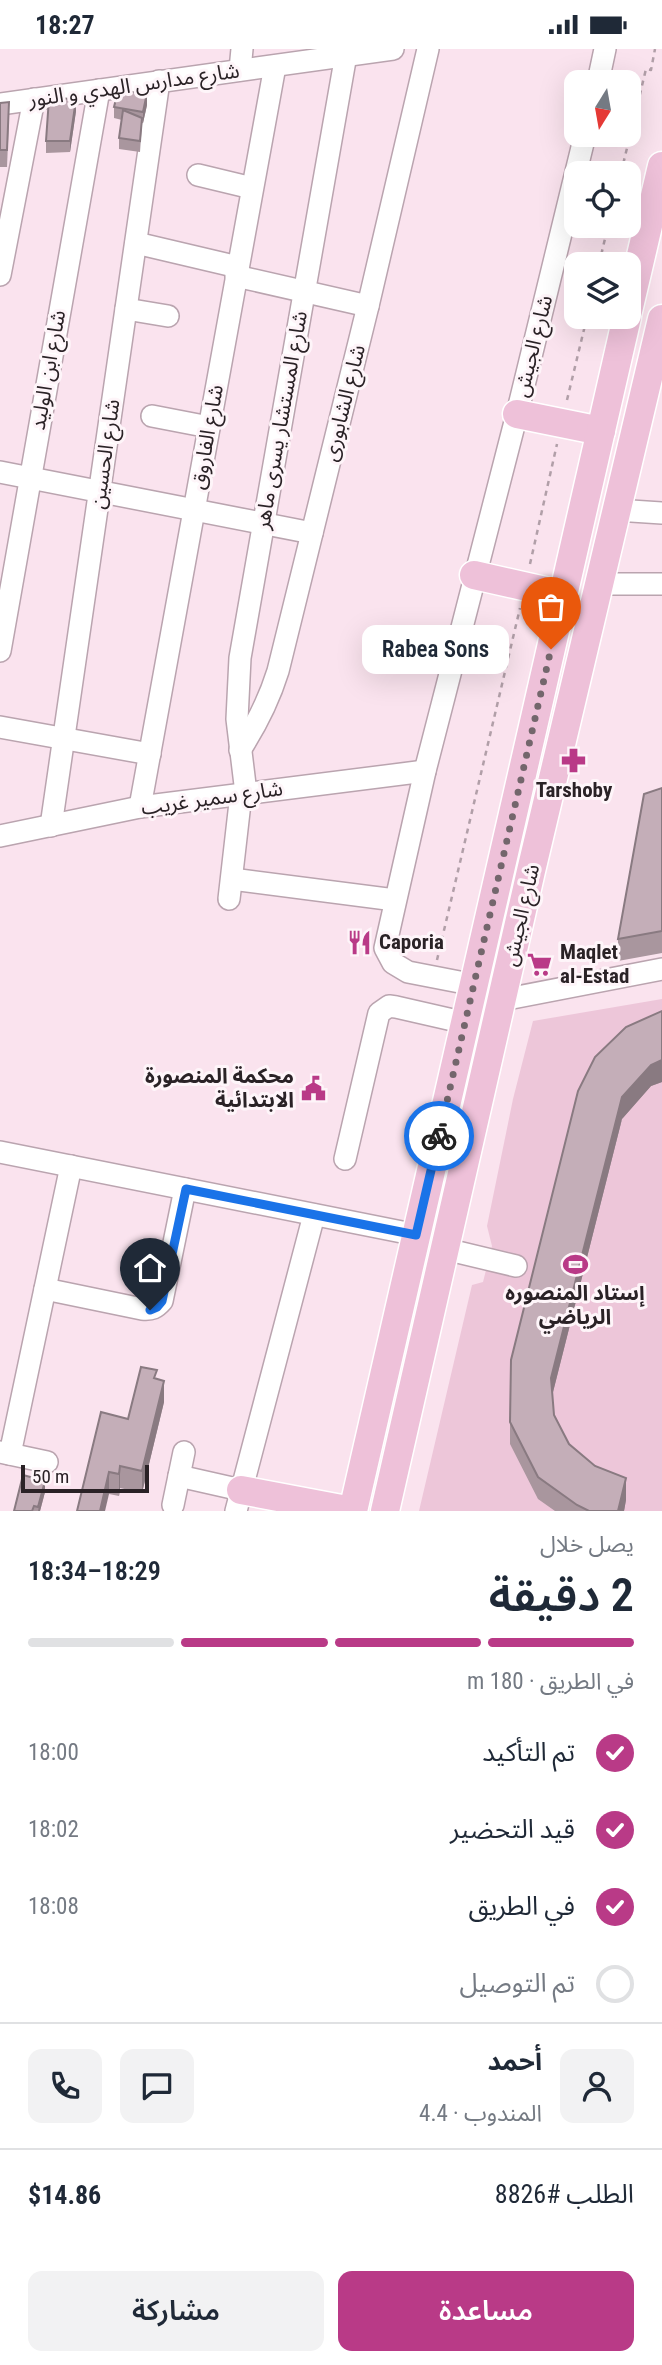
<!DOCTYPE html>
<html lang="ar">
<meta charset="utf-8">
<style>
:root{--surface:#fff;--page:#f2f2f3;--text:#1f2937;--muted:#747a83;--line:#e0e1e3;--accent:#b93a87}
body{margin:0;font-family:"Roboto Condensed","Noto Sans Arabic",sans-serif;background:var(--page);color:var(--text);direction:rtl;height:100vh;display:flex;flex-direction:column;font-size:26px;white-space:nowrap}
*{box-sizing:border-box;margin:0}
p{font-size:23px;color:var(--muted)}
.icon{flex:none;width:38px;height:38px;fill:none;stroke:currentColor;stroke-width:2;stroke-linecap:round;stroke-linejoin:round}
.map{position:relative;height:1462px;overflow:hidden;direction:ltr}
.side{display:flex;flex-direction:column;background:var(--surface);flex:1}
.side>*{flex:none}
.needle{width:46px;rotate:191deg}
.controls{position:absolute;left:564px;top:21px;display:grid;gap:14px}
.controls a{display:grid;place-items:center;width:77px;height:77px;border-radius:14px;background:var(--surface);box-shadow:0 7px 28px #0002;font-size:35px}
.scale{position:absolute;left:21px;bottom:18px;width:128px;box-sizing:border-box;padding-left:7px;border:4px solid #2a2226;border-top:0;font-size:19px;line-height:24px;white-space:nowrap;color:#2a2226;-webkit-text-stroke:5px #fef5f9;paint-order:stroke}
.pin{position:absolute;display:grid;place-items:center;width:60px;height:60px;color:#fff;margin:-72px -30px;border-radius:50% 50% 50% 0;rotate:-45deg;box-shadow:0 0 7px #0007}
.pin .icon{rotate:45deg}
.courier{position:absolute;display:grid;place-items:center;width:70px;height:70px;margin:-35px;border:5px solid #1a73e8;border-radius:50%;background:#fff;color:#222;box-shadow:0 2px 9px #0007}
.bubble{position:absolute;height:49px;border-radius:14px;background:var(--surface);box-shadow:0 7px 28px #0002;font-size:23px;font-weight:600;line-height:49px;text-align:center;direction:rtl}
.headline em{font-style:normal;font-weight:600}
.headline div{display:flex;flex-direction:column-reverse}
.headline{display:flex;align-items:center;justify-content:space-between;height:119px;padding:0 28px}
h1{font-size:46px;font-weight:600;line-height:52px}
.bar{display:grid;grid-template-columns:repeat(4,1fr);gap:10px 7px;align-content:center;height:84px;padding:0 28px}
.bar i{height:9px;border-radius:5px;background:var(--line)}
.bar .on{background:var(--accent)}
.bar p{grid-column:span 4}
.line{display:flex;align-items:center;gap:18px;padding:0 28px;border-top:2px solid var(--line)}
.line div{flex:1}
.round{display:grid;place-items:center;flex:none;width:74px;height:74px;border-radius:14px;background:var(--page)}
ol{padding:0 28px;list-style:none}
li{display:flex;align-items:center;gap:21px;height:77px}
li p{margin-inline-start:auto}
li .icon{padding:7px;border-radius:50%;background:var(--accent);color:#fff;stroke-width:4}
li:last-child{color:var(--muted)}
li i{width:38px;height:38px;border:4px solid var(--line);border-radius:50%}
.button{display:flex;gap:14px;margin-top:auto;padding:14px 28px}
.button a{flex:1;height:80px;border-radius:14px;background:var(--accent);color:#fff;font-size:28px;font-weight:600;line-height:80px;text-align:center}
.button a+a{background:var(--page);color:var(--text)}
.status{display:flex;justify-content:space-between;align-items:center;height:49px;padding:0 35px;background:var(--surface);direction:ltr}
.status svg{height:19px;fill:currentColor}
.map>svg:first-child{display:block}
.green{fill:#edc6d9}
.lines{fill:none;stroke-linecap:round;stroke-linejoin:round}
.minor-casing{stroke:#baa4af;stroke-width:24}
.major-casing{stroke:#fff;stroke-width:31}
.path{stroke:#b19fa8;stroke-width:2.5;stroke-dasharray:5 5;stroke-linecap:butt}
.minor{stroke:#fff;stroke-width:21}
.major{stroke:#eec1d9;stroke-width:28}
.wall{fill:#a9969e}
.shaded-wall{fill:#897a81}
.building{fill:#c4aeb8;stroke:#897a81;stroke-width:2}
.done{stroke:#73666c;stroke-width:7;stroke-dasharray:0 12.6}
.route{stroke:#1a73e8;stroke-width:9}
.labels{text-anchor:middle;stroke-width:6;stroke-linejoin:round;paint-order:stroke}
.street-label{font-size:21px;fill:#2a2226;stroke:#fef5f9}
.poi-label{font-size:21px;font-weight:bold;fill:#2a2226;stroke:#fef5f9}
</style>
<div class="status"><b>18:27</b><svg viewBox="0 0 49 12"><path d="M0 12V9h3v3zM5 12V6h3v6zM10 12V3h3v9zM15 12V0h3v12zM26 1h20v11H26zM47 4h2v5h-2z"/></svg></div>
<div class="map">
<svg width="662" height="1462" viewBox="0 0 662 1462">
<rect width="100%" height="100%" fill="#fae3ee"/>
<polygon class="green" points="662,950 662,1462 419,1462 472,1236 483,1233 492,1197 487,1177 513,1050 533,972"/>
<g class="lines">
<defs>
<g id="minor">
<polyline points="240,21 242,0"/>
<polyline points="598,33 605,0"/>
<polyline points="0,55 393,0"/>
<polyline points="198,126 252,139"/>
<polyline points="136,194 238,218"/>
<polyline points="0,226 34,50"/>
<polyline points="236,227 368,257"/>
<polyline points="126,260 168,267"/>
<polyline points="152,367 209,378"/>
<polyline points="0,423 312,484"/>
<polyline points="616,461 662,464"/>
<polyline points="598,535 662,535"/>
<polyline points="0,602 99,41"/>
<polyline points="0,678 150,705"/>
<path d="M240,701C257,675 269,651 278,622L368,257L428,0"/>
<polyline points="246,744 237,670 240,609 347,0"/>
<polyline points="140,758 275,17"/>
<polyline points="51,777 159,32"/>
<polyline points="0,787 140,758 425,722"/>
<polyline points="232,830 395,851"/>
<polyline points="229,850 241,745"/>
<polyline points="475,936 408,923 393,914 385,899 425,722 517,365 585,86"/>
<polyline points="502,951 662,920"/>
<polyline points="0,1103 417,1186"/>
<polyline points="345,1110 379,964 389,957 396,958 466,974"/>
<polyline points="445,1200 516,1217"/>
<path d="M45,1240L142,1260C152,1261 156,1259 162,1252L185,1140"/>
<polyline points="0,1403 47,1413"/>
<polyline points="10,1405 71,1117"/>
<polyline points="179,1427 241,1441"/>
<polyline points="173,1456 184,1403"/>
<polyline points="236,1462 314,1166"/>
</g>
<g id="major">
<polyline points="628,262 662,117"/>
<polyline points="517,365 601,382"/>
<polyline points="474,526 563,546"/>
<polyline points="241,1441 352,1462"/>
<polyline points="353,1462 627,268"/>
<polyline points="385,1462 531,822 662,270"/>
</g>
</defs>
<use href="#minor" class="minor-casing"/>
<use href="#major" class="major-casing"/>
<g class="path">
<polyline points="621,124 646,20 651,21 655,0"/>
<polyline points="599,215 608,177"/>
<polyline points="567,351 587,268"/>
<polyline points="530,515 557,395"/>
<polyline points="437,911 520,559"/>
</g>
<use href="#minor" class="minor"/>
<use href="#major" class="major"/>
</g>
<g class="wall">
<polygon points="0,54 9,70 7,118 0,118"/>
<polygon points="147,56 143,74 142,74 140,103 119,100 119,89 122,71 114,69 114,58"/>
<polygon points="76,62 70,103 46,104 46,92"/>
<polygon points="662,739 662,904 618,912 618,890"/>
<polygon points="662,962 662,1033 651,1037 622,1070 552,1347 554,1366 569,1395 626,1451 624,1462 555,1462 538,1450 510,1395 510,1373"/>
<polygon points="157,1330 164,1353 142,1444 120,1439 119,1447 109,1445 77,1462 128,1370"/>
<polygon points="45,1443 40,1462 14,1462"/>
</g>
<g class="shaded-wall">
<polygon points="147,44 147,56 143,74 143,63"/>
<polygon points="76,50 76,62 70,103 70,92"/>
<polygon points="662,1011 662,1033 651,1037 622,1070 551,1351 551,1329 622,1048 651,1016"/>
<polygon points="164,1332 164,1353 142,1444 142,1422"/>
<polygon points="120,1417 120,1439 119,1447 119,1425"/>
<polygon points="109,1423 109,1445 105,1462 100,1462"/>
<polygon points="626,1429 626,1451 624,1462 618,1462"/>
<polygon points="45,1432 45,1443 40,1462 38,1462"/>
</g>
<g class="building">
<polygon points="118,42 147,44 143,63 114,58"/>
<polygon points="49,49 76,50 70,92 46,92"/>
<polygon points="9,53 7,101 0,101 0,54"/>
<polygon points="123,61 142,69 140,92 119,89"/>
<polygon points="662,739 662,882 618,890 644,745"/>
<polygon points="662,962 662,1011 651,1016 622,1048 551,1329 554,1366 569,1395 595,1417 626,1429 618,1462 589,1462 577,1456 538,1428 510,1373 511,1311 578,1042 595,1008 626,978"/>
<polygon points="141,1318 157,1321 154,1329 164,1332 142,1422 120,1417 119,1425 109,1423 100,1462 77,1462 101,1363 128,1370"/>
<polygon points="23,1426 45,1432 38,1458 34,1457 32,1462 14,1462"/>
</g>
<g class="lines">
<polyline class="done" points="439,1087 551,600"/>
<polyline class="route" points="150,1261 157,1258 162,1252 186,1140 416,1186 439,1087"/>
</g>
<defs>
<symbol id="pharmacy-bare" viewBox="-9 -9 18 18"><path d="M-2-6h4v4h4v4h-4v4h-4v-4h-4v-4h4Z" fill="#b93a87" stroke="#fef5f9" stroke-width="2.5" paint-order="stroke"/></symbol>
<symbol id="restaurant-bare" viewBox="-9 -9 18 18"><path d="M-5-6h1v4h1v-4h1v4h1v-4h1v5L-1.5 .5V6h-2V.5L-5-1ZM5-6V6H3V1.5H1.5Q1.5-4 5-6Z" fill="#b93a87" stroke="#fef5f9" stroke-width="2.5" paint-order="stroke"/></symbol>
<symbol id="supermarket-bare" viewBox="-9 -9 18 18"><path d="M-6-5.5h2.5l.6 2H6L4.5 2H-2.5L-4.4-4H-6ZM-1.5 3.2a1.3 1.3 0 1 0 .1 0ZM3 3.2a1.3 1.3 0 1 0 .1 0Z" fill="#b93a87" stroke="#fef5f9" stroke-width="2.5" paint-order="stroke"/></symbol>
<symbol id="civic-bare" viewBox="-9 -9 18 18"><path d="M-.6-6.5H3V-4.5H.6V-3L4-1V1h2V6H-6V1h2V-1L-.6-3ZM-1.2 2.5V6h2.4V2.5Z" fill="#b93a87" stroke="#fef5f9" stroke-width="2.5" paint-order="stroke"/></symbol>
<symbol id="stadium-bare" viewBox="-9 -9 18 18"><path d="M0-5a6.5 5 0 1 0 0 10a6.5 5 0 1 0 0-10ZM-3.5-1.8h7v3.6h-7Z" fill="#b93a87" stroke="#fef5f9" stroke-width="2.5" paint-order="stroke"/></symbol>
</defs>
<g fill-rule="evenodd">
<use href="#pharmacy-bare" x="556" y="694" width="35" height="35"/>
<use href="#restaurant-bare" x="342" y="876" width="35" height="35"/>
<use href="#supermarket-bare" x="522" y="898" width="35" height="35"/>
<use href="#civic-bare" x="296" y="1022" width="35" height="35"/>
<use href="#stadium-bare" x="558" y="1198" width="35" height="35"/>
</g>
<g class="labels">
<g class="street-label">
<text transform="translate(134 36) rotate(-8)" y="7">شارع مدارس الهدي و النور</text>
<text transform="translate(533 297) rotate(-76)" y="7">شارع الجيش</text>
<text transform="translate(48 321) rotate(-80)" y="7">شارع ابن الوليد</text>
<text transform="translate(344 354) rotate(-76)" y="7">شارع الشابورى</text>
<text transform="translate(281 371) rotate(-80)" y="7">شارع المستشار يسرى ماهر</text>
<text transform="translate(207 388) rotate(-80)" y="7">شارع الفاروق</text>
<text transform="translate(105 405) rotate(-82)" y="7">شارع الحسين</text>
<text transform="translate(212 749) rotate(-8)" y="7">شارع سمير غريب</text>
<text transform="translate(521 866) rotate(-77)" y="7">شارع الجيش</text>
</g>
<g class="poi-label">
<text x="574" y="748">Tarshoby</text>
<text x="379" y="900" text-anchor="start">Caporia</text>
<text x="560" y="910" text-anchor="start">Maqlet<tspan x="560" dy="24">al-Estad</tspan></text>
<text x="294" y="1034" text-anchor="end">محكمة المنصورة<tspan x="294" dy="24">الابتدائية</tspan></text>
<text x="575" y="1251">إستاد المنصوره<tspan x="575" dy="24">الرياضي</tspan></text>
</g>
</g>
</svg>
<div class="controls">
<a><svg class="needle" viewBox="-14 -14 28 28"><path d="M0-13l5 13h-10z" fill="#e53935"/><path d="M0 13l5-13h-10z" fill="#747a83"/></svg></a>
<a><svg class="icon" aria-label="locate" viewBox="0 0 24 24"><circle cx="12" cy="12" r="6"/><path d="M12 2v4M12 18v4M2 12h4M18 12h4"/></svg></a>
<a><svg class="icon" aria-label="layers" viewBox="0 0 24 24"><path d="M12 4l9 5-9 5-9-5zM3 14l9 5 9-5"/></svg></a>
</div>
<div class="scale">50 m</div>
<div class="pin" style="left:551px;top:600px;background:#ea580c"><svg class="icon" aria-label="bag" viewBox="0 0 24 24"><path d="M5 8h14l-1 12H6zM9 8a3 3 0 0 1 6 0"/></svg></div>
<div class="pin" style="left:150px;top:1261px;background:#1f2937"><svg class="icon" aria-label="home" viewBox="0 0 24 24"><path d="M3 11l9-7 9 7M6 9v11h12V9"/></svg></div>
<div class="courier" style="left:439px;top:1087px"><svg class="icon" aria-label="bike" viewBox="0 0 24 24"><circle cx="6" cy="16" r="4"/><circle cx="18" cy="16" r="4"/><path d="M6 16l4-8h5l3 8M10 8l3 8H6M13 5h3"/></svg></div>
<div class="bubble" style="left:362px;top:576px;width:147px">Rabea Sons</div>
</div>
<section class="side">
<div class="headline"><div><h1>2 دقيقة</h1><p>يصل خلال</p></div><em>18:29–18:34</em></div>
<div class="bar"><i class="on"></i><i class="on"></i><i class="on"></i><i></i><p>في الطريق · 180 m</p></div>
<ol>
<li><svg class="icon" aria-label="check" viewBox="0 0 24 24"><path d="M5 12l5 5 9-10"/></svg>تم التأكيد<p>18:00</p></li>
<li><svg class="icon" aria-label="check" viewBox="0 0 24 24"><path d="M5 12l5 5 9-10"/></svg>قيد التحضير<p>18:02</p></li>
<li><svg class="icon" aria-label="check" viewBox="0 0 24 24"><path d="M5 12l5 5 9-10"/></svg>في الطريق<p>18:08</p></li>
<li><i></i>تم التوصيل</li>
</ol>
<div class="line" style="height:126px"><a class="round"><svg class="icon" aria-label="person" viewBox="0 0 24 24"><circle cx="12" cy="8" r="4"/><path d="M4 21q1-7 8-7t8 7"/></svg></a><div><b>أحمد</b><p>المندوب · 4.4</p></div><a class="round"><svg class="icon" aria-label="chat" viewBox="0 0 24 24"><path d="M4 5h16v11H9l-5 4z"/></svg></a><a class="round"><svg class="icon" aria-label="phone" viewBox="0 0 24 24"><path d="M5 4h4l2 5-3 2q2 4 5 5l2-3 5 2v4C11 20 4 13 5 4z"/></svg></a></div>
<div class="line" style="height:91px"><div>الطلب #8826</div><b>$14.86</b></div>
<div class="button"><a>مساعدة</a><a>مشاركة</a></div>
</section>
